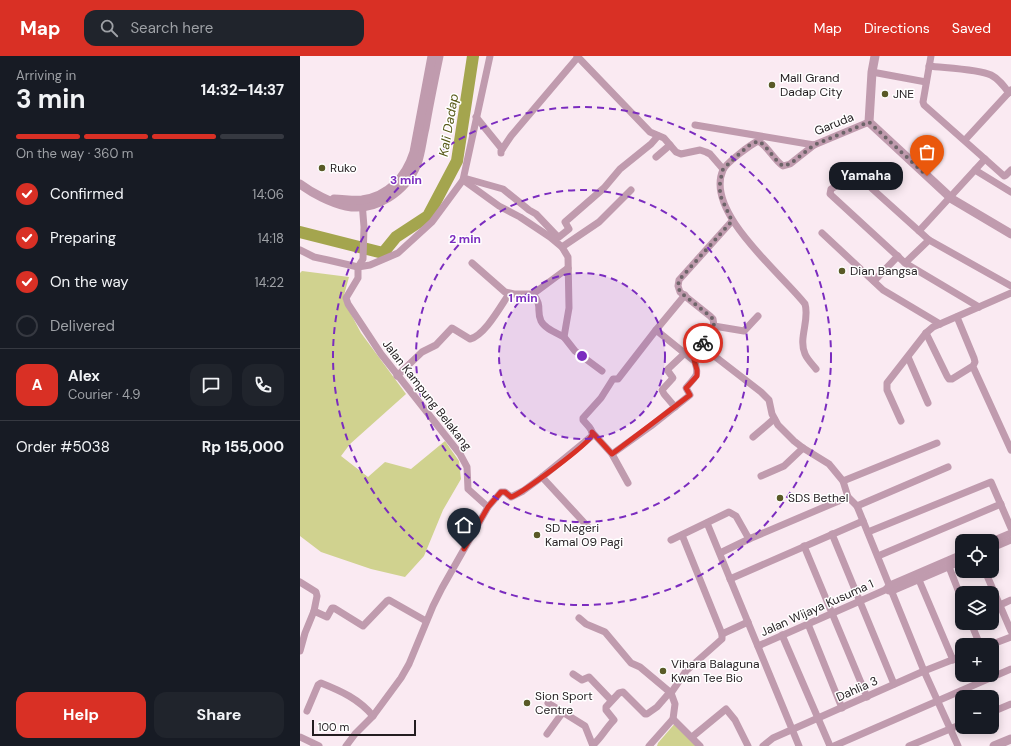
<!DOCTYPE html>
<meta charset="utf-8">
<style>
:root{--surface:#171b24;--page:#20242c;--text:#f1f3f6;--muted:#9ea1a6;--line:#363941;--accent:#d93025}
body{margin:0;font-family:"DM Sans",sans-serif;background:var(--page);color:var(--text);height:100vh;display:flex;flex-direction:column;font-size:15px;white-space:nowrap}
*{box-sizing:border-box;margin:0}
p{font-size:13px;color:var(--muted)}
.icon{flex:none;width:22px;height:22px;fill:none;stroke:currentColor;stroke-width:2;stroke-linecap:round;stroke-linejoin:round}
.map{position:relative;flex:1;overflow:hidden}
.details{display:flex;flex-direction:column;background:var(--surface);width:300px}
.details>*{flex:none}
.tools{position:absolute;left:655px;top:478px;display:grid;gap:8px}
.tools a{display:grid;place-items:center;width:44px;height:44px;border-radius:8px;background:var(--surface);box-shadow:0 2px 10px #0003;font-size:20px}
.scale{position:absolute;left:12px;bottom:10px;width:104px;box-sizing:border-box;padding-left:4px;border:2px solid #231d20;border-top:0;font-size:11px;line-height:14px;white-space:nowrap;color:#231d20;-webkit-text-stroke:3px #fff;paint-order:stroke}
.pin{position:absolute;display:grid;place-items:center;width:34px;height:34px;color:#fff;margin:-41px -17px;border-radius:50% 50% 50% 0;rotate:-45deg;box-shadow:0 0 4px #0007}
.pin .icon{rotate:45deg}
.courier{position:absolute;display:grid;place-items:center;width:40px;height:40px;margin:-20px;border:3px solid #d93025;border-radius:50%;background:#fff;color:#222;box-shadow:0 1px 5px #0007}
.bubble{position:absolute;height:28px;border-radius:12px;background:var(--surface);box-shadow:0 2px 10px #0003;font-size:13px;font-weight:700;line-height:28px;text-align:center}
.head em{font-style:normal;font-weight:700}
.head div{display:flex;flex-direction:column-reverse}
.head{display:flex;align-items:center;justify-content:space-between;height:68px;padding:0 16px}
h1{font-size:26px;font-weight:700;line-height:30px}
.bar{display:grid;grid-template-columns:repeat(4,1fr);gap:6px 4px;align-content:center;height:48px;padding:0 16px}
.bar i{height:5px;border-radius:3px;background:var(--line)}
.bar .active{background:var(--accent)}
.bar p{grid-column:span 4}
.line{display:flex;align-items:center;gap:10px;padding:0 16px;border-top:1px solid var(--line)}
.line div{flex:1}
.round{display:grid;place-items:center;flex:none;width:42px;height:42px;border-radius:12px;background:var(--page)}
ol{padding:0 16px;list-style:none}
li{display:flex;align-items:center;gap:12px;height:44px}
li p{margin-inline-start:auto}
li .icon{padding:4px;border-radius:50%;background:var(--accent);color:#fff;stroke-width:4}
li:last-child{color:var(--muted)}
li i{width:22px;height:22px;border:2px solid var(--line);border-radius:50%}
.primary-button{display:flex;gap:8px;margin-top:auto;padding:8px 16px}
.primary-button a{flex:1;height:46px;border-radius:12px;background:var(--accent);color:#fff;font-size:16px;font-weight:700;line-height:46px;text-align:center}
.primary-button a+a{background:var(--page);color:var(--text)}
header{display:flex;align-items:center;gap:24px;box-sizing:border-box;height:56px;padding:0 20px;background:var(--accent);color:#fff}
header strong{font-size:19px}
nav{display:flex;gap:22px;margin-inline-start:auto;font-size:14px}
.search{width:280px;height:36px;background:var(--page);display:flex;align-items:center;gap:10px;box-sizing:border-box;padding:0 14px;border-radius:12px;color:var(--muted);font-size:15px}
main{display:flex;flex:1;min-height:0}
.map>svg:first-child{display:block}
.green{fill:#d0d28f}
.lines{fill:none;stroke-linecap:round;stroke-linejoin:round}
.river{stroke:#a4a54e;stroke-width:12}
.minor{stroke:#c09bae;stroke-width:7}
.tertiary{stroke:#c09bae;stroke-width:9}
.done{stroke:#6e656a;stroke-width:4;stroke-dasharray:0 7.2}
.route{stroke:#d93025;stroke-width:5}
.ring{fill:none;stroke:#7b2cbf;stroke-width:2;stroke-dasharray:7 5}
.poi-dot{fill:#595a27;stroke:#fff;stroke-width:1.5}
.labels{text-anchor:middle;stroke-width:3;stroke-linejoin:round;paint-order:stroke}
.poi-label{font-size:12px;fill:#231d20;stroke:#fff;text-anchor:start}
.street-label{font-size:12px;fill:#231d20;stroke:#fff}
.water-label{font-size:13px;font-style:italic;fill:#585919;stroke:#fff}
.centre{fill:#7b2cbf;stroke:#fff;stroke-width:2}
.ring-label{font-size:12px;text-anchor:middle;font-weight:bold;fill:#7b2cbf;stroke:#fff;stroke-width:3;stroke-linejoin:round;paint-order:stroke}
</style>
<header>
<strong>Map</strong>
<div class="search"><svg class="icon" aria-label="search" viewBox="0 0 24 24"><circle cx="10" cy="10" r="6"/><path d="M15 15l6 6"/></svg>Search here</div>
<nav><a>Map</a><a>Directions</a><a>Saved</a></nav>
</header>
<main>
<section class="details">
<div class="head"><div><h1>3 min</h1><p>Arriving in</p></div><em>14:32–14:37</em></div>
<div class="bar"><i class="active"></i><i class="active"></i><i class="active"></i><i></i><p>On the way · 360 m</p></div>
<ol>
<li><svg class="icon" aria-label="check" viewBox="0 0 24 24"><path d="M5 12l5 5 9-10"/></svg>Confirmed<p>14:06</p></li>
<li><svg class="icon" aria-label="check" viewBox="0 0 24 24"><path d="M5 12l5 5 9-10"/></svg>Preparing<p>14:18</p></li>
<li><svg class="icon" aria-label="check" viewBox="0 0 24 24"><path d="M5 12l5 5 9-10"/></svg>On the way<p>14:22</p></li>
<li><i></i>Delivered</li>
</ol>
<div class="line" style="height:72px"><b class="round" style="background:var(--accent);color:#fff">A</b><div><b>Alex</b><p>Courier · 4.9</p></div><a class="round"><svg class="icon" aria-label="chat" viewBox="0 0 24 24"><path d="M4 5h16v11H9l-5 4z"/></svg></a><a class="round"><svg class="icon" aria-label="phone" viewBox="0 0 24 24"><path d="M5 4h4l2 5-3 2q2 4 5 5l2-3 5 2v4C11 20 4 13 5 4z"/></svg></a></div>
<div class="line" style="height:52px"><div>Order #5038</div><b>Rp 155,000</b></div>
<div class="primary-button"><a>Help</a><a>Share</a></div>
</section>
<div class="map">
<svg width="711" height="690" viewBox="0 0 711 690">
<rect width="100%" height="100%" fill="#faeaf2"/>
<g class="green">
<polygon points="2,215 49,221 43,243 61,277 106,338 50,388 41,400 68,421 85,406 111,413 145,385 159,405 161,423 143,454 124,500 105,521 71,513 21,496 0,480 0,217"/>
<polygon points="377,665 402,690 357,690 358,687"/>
</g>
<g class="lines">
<polyline class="river" points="0,176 83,197 96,181 128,160 157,105 173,0"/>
<g class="minor">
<polyline points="277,0 350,76 364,82 376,96 381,98 400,94 406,96 410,98 423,113"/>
<path d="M629,10C645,12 678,13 691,19C699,23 704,30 709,37"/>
<polyline points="572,16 626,26"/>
<polyline points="176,61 202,93"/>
<polyline points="395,69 514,89 569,66"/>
<polyline points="665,84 711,34"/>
<path d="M514,89L490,108L483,110C473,103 467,89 458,85C450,89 426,107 423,114C404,156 482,218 505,248C510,264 498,282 505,298C507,303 512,308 516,313"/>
<polyline points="201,97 201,95 211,80 278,1"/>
<polyline points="356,101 370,89"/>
<polyline points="685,103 704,120 706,119 711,114"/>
<polyline points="675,114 711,136"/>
<polygon points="556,120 568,129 629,184 605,207 530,138 531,133 552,121"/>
<polyline points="164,122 203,133 229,154 236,158 256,179 259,181 269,173 265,166 304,132 320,113 351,88 358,80"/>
<polyline points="163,124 199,150 220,161 250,181 262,191 268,201 269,252 264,281 275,295 302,315"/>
<path d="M432,165L379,224L378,230L380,236L410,260L413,263L414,270C410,277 401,284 404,292L461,336L469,344L472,358L478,369L494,385L503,392L529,408L543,425L548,441L557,450L624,615L658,690"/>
<polyline points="619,175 685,103 624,49 623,46 631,0"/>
<polyline points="522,177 583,234 640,268"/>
<polyline points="629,184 711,230"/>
<polyline points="262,191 299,166 331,134"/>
<polyline points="0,194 14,201 28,204 58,211 70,209 98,197 132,166 163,124 190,0"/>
<polyline points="172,207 205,236 214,238 233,238 268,212"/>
<polyline points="605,207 679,251"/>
<polyline points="574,225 598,200"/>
<path d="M233,238C243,250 236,255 241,265C245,273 257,277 264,281"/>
<polyline points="414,270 444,275 458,260"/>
<polyline points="356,274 385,239"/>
<polyline points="626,277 647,320 649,323 652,323 673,310 675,306 674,302 657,261"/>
<polyline points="608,301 628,347"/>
<polyline points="674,313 711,394"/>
<path d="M97,320L122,296L136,289L152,272L170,283C185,279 200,251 209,238"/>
<polyline points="375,351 364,338 362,334 373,322 368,315 368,313 385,297"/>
<polyline points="601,365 587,334 587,327 626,277 633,271 711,237"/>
<polyline points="292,376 312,398 328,427"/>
<polyline points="453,381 474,363"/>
<path d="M312,398L351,370L390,339L386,332C396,319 400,321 394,303"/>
<polyline points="461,420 484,410 503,392"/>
<polyline points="242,421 290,473"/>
<polyline points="543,425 637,387"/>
<polyline points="557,450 648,411"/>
<path d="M188,451L201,436H205L211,441L223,435L242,421L292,380C294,374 287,369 283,364V362L301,342L313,323H318L356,274L393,304L404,292"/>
<polyline points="407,467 499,690"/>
<polyline points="568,476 691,426 711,472"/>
<polyline points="532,478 594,628"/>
<polyline points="382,479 422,578 448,566"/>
<polyline points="371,484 429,456 436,460 449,483 548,441"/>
<polyline points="692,485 711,477"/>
<polyline points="504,490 567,641"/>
<polyline points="692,492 711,484"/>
<polyline points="420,497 449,483"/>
<polyline points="578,500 701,448"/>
<polyline points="649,511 662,544"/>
<polyline points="685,515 711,575"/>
<polyline points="430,523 563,465"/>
<polyline points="619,524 653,604"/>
<polyline points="0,526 16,536 17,540 14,555 5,577 0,595"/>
<polyline points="589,535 592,535 662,505"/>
<polyline points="700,549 711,544"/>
<polyline points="14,555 27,561 32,552 34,552 63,570 87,545 89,544 126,565"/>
<polyline points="279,562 286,568 305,576 331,607 340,611 371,637"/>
<polyline points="671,567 680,589"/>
<polyline points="508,568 542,652"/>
<polyline points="482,579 530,690"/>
<polyline points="690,589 711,581"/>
<polyline points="458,590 585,534 590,529 662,498"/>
<polyline points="273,618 282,624 289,621 311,644"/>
<polyline points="248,647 285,670 293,690"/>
<path d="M7,655L18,629L21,627C41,635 59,643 73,660"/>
<polyline points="692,656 711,648"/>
<polyline points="373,663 400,690"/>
<polyline points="247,678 263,656"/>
<polyline points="0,681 19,690"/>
<polyline points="392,681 426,653 435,664 448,690"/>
<path d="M293,689C301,682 306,672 314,664L306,654V651L319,637L323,636L345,658H347L357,651L370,636"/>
<polyline points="46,690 55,678 73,660 101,622 109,608 133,550 142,532 188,451 168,433 167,411 160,398 81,298 48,248 46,242 58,222 58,211 63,203 64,171 62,146"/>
<polyline points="349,690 373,663 375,648 371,637 386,615 422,583 422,578"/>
<polyline points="463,690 473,682 624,615 662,600"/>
<polyline points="534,690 711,613"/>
<polyline points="609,690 662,668"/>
</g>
<g class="tertiary">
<polyline points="575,0 572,16 569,66 652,143 711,178"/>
<path d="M0,128C12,137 31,147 46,150C76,156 106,135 117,108C121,97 122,84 125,72C129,48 134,24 139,0"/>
<path d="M34,143C43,143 53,145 62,144C89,140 106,121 114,96L132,0"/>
<polyline points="694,690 711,683"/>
</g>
</g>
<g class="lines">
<path class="done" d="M403,287L414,270L413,263L410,260L380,236L378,230L379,224L432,165L420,139V126L423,113L448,90L458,85C467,89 473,103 483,110L490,108L514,89L569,66L627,120"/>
<path class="route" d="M164,493L188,451L201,436H205L211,441C221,438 289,388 292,379C293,378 292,377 292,376L312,398L390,339L386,332L397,320V314L394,304L404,292L403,287"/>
</g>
<circle cx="282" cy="300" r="83" fill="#7b2cbf" fill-opacity=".12"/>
<g class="ring">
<circle cx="282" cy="300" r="83"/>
<circle cx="282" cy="300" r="166"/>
<circle cx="282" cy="300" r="249"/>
</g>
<g class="poi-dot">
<circle cx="472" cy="29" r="4"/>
<circle cx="585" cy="38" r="4"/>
<circle cx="22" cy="112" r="4"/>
<circle cx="542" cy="215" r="4"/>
<circle cx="480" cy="442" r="4"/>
<circle cx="237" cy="479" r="4"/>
<circle cx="363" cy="615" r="4"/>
<circle cx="227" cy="647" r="4"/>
</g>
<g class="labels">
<g class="poi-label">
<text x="480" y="26">Mall Grand<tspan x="480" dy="14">Dadap City</tspan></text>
<text x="593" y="42">JNE</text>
<text x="30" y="116">Ruko</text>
<text x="550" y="219">Dian Bangsa</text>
<text x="488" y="446">SDS Bethel</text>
<text x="245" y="476">SD Negeri<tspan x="245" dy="14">Kamal 09 Pagi</tspan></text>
<text x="371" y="612">Vihara Balaguna<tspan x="371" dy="14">Kwan Tee Bio</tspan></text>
<text x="235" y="644">Sion Sport<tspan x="235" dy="14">Centre</tspan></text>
</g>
<g class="street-label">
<text transform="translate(534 68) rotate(-22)" y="4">Garuda</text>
<text transform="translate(127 339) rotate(52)" y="4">Jalan Kampung Belakang</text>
<text transform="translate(517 552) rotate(-24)" y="4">Jalan Wijaya Kusuma 1</text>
<text transform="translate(557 633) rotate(-24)" y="4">Dahlia 3</text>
</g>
<g class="water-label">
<text transform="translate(148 69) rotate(-80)" y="5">Kali Dadap</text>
</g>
</g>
<circle cx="282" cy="300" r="6" class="centre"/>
<g class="ring-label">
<text x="106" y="128">3 min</text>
<text x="165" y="187">2 min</text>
<text x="223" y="246">1 min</text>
</g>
</svg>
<div class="tools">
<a><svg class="icon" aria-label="locate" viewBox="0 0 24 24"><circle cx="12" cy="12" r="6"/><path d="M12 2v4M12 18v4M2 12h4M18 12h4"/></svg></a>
<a><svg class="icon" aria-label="layers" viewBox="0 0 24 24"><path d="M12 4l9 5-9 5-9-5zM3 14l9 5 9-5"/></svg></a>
<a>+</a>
<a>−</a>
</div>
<div class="scale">100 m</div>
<div class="pin" style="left:627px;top:120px;background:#ea580c"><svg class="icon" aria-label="bag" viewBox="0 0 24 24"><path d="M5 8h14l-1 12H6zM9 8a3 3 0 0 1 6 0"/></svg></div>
<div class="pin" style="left:164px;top:493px;background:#1f2937"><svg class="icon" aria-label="home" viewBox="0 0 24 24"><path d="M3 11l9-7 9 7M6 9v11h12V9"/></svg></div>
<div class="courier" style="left:403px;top:287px"><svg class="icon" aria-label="bike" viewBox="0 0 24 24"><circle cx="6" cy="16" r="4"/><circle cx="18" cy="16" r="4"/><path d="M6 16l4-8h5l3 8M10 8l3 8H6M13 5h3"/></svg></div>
<div class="bubble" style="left:529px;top:106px;width:74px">Yamaha</div>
</div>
</main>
